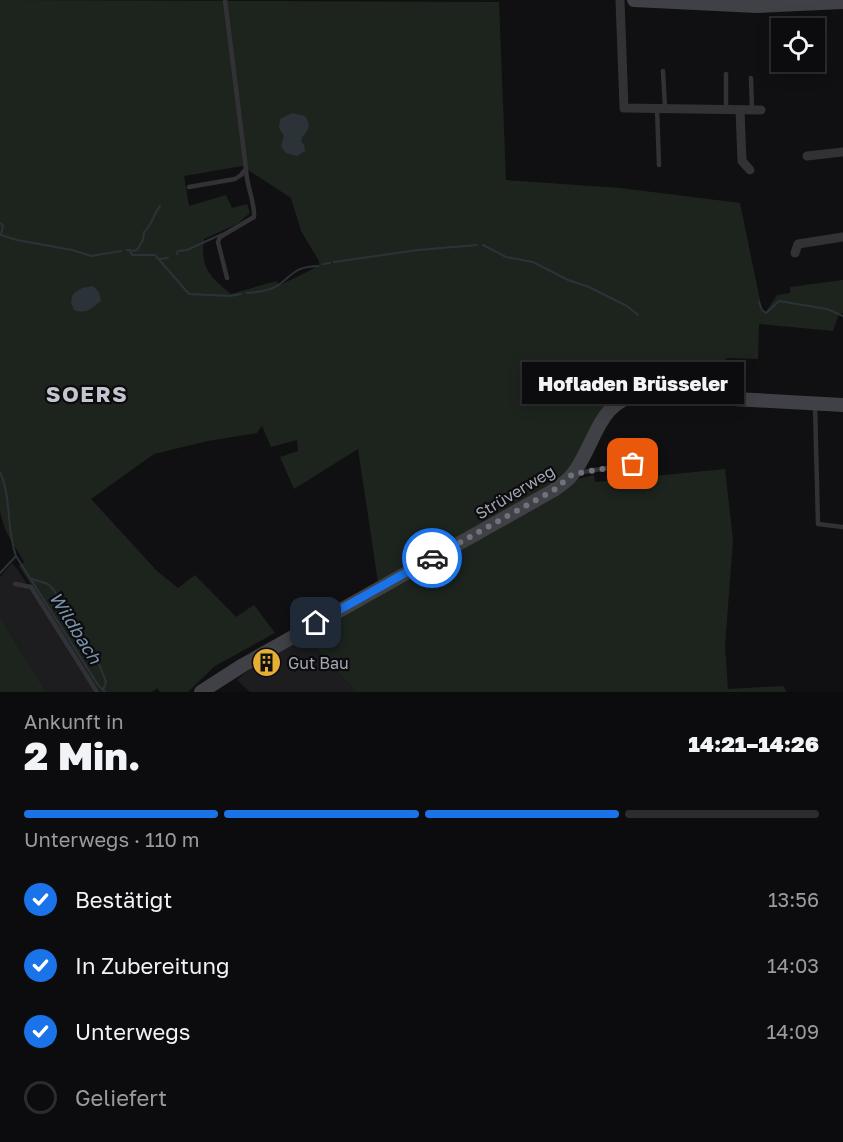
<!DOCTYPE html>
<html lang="de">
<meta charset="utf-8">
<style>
:root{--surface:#0c0c0e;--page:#1a1a1c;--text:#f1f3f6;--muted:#9a9b9e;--line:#2c2c2e;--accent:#1a73e8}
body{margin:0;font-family:"Golos Text",sans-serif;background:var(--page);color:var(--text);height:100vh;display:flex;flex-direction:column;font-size:22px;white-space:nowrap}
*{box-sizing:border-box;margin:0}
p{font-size:20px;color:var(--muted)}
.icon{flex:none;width:33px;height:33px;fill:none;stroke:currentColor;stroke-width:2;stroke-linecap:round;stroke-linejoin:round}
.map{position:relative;height:692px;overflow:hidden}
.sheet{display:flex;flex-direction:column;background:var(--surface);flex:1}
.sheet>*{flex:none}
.controls{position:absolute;left:771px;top:18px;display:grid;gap:12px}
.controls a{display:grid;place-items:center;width:54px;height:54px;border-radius:0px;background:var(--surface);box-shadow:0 3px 15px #0003,0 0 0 2px var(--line);font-size:30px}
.pin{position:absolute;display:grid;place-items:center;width:51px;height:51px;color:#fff;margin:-26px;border-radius:12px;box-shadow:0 3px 9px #0006}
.courier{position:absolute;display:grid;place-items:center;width:60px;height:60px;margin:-30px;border:4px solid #1a73e8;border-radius:50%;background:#fff;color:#222;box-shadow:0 2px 8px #0007}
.bubble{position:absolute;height:42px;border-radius:0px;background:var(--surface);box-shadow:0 3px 15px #0003,0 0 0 2px var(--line);font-size:20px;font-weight:800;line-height:42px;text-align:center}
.head em{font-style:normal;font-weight:800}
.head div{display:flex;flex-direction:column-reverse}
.head{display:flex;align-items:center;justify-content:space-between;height:102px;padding:0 24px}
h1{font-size:39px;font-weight:800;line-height:45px}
.bar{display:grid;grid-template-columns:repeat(4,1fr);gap:9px 6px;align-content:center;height:72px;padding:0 24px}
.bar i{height:8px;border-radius:4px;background:var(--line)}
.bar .on{background:var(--accent)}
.bar p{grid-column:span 4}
ol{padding:0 24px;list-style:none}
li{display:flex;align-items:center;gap:18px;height:66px}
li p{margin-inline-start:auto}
li .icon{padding:6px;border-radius:50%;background:var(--accent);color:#fff;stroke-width:4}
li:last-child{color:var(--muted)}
li i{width:33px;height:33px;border:3px solid var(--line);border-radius:50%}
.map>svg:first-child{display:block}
.built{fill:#1d1d1f}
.green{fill:#1d241e;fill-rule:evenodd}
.water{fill:#2b3339}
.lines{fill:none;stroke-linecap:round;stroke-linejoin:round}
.stream{stroke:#2b3339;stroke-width:2}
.lane{stroke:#323236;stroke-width:4.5}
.street{stroke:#323236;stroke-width:9}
.secondary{stroke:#404146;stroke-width:14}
.done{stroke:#6f727a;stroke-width:6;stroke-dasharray:0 10.8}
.route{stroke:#1a73e8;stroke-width:8}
.labels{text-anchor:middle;stroke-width:4.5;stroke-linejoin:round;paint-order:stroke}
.street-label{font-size:16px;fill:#a2a7b2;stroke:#0c0b0d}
.poi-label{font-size:16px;fill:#a2a7b2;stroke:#0c0b0d;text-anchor:start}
.water-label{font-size:18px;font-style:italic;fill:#7b94ab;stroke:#0c0b0d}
.district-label{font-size:22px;font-weight:bold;letter-spacing:1.5px;fill:#c3c6ce;stroke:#0c0b0d}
</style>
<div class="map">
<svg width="843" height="692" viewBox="0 0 843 692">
<rect width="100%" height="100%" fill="#101012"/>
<g class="built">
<polygon points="12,563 18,570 95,692 46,692 0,617 0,577"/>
<polygon points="304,635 356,692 250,692 237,680 255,664"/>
</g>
<g class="green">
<path d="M0,0L499,2L506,180L620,188L740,203L762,310L766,312L777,295L790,293V287L843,280V313L839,314L833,331L759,324L758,359L726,358V392L642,389C600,393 593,428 575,460C572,466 566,472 561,478L378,582L358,449L294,489L280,457L298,451L297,440L271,447L262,426L257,433L208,441L154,454L91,499L157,571L178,588L195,575L236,617L254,605L275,633L215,666L188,692H160L157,688L152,692H100L19,566L24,562C13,542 5,535 0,511ZM242,166L291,198L301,231L319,261V266L280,285L276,281L231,294C210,277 200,268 204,239L237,224L250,213L247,204L232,208L226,195L189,206L184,176Z"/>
<polygon points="725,469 733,540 725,646 728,689 784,686 786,692 356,692 304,635 573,480 594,475 595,482"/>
<polygon points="0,617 46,692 0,692"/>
</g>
<g class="water">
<path d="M292,113L305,116C311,124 309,131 302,137L301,142L304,144L305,151L297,156L286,153L281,146L284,136L279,128L280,119Z"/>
<path d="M93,286L99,292L101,301C92,307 88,315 74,310L71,302L73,294L82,288Z"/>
</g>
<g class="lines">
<g class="stream">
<polyline points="0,223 3,225 1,235 17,240 72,250 91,256 121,251"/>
<polyline points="483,245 506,257 533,262 568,280 589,287 627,306 638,315"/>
<polyline points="127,250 130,250 132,255 155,255 189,294 230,296 241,294"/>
<path d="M132,251L137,250L143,240L144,232C152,225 154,213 160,206"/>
<polyline points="177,254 178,251 187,250 222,234"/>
<polyline points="158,259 168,258"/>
<polyline points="334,262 418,250 477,245"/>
<polyline points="323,264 330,263"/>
<path d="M247,293C258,292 271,291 280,284C295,272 296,267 318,266"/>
<polyline points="759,302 762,310 766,313 779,301 827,309 843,316"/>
<path d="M0,472C12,499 6,529 16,556L98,685L105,692"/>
<polyline points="0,573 16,556"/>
<polyline points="32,579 48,584 53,589 74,621 78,635 89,650 96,656 106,682 103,690"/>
</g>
<g class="lane">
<polyline points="663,71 665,108"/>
<polyline points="726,74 726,108"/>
<polyline points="751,78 752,109"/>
<polyline points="657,108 659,165"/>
<polyline points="189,187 235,179 241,175 246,169 225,0"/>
<path d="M227,278L218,242L220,237L254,217C255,201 246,185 246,169"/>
<polyline points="815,406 818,524 843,527"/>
<polyline points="576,473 633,464"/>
<polyline points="15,584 31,587 97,692"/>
</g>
<g class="street">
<polyline points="620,0 624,108 761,110"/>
<polyline points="740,110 742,161 750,170"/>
<polyline points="807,156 843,152"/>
<polyline points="795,253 798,244 843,237"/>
</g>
<g class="secondary">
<polyline points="634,0 757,6 843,2"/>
<path d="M201,692L243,665L554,490C561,485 567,481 572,475C597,444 596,399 644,394L843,405"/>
</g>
</g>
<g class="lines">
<polyline class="done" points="432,558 554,490 573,474 633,464"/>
<polyline class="route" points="316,623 432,558"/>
</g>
<defs>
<symbol id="building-disc" viewBox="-11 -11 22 22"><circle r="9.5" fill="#e6ae35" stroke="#0c0b0d"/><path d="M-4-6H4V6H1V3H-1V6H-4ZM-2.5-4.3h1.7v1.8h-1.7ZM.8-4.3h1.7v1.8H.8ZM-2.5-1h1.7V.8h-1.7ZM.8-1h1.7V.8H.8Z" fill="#111"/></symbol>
</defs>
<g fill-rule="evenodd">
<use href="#building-disc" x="250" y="646" width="33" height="33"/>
</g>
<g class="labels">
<g class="street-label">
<text transform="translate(515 492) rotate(-31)" y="6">Strüverweg</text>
</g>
<g class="poi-label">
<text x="288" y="669">Gut Bau</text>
</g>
<g class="water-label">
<text transform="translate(75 628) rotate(58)" y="6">Wildbach</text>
</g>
<g class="district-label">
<text x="87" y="402">SOERS</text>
</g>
</g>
</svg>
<div class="controls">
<a><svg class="icon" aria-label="locate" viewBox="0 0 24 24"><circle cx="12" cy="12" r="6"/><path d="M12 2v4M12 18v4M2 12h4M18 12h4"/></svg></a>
</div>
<div class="pin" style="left:633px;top:464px;background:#ea580c"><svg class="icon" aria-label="bag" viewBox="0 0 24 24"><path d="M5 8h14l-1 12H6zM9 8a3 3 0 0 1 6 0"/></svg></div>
<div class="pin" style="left:316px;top:623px;background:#1f2937"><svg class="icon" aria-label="home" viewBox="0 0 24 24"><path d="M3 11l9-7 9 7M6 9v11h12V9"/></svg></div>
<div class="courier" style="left:432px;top:558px"><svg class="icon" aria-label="car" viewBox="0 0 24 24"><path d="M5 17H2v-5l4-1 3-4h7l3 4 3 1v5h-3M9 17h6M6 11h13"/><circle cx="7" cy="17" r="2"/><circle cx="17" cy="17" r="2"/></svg></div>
<div class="bubble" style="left:522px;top:362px;width:222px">Hofladen Brüsseler</div>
</div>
<section class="sheet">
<div class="head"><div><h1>2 Min.</h1><p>Ankunft in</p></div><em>14:21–14:26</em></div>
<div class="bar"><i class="on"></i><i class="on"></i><i class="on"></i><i></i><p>Unterwegs · 110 m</p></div>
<ol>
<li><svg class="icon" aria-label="check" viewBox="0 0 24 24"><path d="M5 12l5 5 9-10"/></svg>Bestätigt<p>13:56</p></li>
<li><svg class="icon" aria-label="check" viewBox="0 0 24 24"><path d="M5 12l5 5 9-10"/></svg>In Zubereitung<p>14:03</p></li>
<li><svg class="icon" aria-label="check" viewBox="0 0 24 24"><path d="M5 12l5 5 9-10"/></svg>Unterwegs<p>14:09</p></li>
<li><i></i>Geliefert</li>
</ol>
</section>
